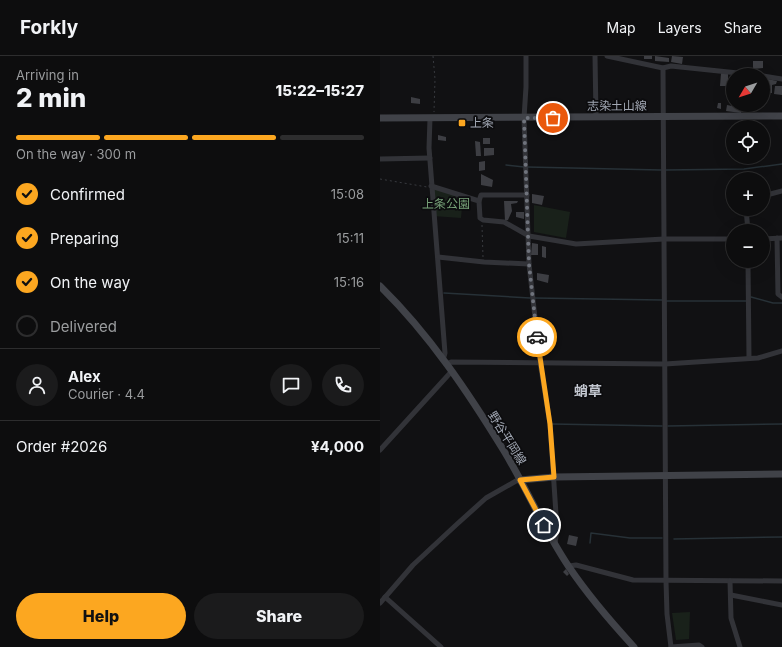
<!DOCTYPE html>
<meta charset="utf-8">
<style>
:root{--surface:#0d0d0e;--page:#1b1b1c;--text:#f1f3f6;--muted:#9a9c9e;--line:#2d2d2e;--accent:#fca720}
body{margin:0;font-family:Inter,"Noto Sans JP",sans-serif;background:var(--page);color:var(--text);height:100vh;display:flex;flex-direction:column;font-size:15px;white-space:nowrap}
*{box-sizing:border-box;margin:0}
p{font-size:13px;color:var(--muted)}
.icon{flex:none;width:22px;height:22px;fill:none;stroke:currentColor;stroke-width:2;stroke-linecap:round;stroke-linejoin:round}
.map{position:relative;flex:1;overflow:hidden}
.sheet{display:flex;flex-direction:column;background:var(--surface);width:380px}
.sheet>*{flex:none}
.needle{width:26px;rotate:231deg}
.tools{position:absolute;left:346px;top:12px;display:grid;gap:8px}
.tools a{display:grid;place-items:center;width:44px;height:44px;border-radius:50%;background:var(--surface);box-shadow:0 4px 16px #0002,0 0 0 1px var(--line);font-size:20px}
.pin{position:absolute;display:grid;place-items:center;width:34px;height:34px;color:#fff;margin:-17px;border:2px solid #fff;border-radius:50%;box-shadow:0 1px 4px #0007}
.courier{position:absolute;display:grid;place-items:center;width:40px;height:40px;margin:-20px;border:3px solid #fca720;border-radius:50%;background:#fff;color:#222;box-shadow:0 1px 5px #0007}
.overview em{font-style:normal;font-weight:800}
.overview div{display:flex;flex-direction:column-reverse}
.overview{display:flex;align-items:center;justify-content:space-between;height:68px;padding:0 16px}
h1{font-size:26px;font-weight:800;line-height:30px}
.bar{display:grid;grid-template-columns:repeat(4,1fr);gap:6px 4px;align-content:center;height:48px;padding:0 16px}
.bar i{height:5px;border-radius:3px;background:var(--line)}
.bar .selected{background:var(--accent)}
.bar p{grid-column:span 4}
.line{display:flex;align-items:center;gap:10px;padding:0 16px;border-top:1px solid var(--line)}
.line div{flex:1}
.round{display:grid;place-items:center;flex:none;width:42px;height:42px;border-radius:21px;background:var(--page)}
ol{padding:0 16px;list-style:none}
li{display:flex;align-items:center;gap:12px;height:44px}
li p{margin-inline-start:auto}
li .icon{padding:4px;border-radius:50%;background:var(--accent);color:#111;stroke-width:4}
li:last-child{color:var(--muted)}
li i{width:22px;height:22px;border:2px solid var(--line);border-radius:50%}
.primary-button{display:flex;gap:8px;margin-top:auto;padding:8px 16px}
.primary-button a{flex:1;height:46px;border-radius:24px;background:var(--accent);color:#111;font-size:16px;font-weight:800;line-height:46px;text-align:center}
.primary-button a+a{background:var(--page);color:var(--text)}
header{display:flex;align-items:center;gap:24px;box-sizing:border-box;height:56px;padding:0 20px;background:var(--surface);border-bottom:1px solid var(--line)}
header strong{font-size:19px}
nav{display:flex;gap:22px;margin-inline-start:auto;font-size:14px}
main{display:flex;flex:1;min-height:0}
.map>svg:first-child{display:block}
.green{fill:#19211a}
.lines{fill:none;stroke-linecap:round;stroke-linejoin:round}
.stream{stroke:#273137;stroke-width:1.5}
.building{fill:#3d3e43}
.path{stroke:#383a3f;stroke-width:1;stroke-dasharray:2 3;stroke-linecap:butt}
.street{stroke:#323338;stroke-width:5}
.secondary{stroke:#404248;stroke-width:7}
.done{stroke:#6f737c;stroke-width:4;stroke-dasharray:0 7.2}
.route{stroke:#fca720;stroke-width:5}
.poi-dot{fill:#fca720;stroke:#0c0c0e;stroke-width:1.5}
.labels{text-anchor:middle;stroke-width:3.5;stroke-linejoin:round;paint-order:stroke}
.street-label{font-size:12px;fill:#a2a8b4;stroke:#0c0c0e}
.poi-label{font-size:12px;fill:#a2a8b4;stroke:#0c0c0e;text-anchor:start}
.park-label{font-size:12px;fill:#77a178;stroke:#0c0c0e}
.quarter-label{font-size:14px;font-weight:bold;fill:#c3c7d0;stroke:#0c0c0e}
</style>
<header>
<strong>Forkly</strong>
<nav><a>Map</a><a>Layers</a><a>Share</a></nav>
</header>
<main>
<section class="sheet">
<div class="overview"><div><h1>2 min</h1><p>Arriving in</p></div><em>15:22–15:27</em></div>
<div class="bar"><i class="selected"></i><i class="selected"></i><i class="selected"></i><i></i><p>On the way · 300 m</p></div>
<ol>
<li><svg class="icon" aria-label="check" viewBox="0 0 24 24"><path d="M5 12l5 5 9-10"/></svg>Confirmed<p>15:08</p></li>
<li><svg class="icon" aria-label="check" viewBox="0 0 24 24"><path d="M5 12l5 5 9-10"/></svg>Preparing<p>15:11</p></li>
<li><svg class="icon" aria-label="check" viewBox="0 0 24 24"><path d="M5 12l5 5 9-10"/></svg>On the way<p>15:16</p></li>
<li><i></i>Delivered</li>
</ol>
<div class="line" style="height:72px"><a class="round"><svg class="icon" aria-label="person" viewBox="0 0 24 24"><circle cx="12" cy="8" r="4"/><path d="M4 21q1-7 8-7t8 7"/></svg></a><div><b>Alex</b><p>Courier · 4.4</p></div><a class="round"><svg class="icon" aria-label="chat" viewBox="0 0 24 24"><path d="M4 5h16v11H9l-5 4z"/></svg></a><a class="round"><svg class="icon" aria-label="phone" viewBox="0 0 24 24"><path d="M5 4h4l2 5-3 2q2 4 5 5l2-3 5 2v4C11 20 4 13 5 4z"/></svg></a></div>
<div class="line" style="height:52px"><div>Order #2026</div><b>¥4,000</b></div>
<div class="primary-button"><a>Help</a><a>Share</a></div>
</section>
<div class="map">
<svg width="402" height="591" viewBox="0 0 402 591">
<rect width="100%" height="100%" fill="#111113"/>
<g class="green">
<polygon points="51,130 83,139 81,162 53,160"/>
<polygon points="154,149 190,156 186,182 154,176"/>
<polygon points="310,556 309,583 296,584 292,557"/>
</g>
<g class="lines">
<g class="stream">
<polyline points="126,109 144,111"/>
<polyline points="147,111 281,114"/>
<polyline points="285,114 364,113 402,108"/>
<polyline points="64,237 150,242"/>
<polyline points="371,241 393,247 402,247"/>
<polyline points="154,242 282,244"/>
<polyline points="286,245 366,245"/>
<polyline points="172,368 282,370"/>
<polyline points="288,370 402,368"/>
<polyline points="294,483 402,481"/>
<polyline points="210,487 211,477 250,482 282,482"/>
</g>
</g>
<g class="building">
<rect x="264" y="0" width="8" height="3"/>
<polygon points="275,0 289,2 289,6 275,5"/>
<polygon points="292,0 303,1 302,8 291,6"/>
<polygon points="373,5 383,5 383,12 373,13"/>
<polygon points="341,17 348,18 348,30 340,30"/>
<polygon points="388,23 397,25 396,28 392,29 392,37 387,37"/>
<polygon points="395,30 402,30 402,39 394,38"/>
<polygon points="31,41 40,43 40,48 31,47"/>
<polygon points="338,47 341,47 341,53 337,52"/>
<polygon points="347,49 362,52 361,57 346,55"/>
<polygon points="58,79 66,81 66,85 58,84"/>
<rect x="103" y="82" width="7" height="6"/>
<polygon points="95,85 100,86 101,100 96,100"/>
<polygon points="104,92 114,92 114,99 104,100"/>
<polygon points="105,105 105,114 99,115 99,106"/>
<polygon points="101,118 113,124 112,131 101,129"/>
<polygon points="152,138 164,140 162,149 152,147"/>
<polygon points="124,145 138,145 137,147 131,148 132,155 128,164 125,165"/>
<polygon points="136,156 144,156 144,163 136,161"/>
<polygon points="152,187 158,188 158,199 151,199"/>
<polygon points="162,190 166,191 166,202 162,201"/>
<polygon points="157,217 169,219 168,227 157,224"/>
<polygon points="189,479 198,481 196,490 187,488"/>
<polygon points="186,513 189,518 187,520 183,516"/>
</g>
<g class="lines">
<g class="path">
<polyline points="53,0 55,23 54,56"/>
<polyline points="0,123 47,131"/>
<polyline points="102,169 103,201"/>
</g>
<g class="street">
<polyline points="146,0 146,31 144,62 149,208 160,306 170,368 177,473 175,488"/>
<polyline points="215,0 216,61"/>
<polyline points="227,0 283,12 291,10 377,19"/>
<polyline points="283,12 286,525 287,558 291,591"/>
<polyline points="383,20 402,23"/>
<polyline points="50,62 49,92 65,297 63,304"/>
<polyline points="0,103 50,102"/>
<polyline points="51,130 99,145 100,162 103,164 124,166 149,180 196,188 284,183 353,183"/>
<polyline points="383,140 402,135"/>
<polyline points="99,145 101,139 147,139"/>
<polyline points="366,153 368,175"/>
<polyline points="397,182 398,238 402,241"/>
<polyline points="383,183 402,182"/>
<polyline points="58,201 104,206 149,208"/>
<polyline points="368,205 369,302"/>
<polyline points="66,308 71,306 285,308 378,302 402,295"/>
<polyline points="0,394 71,316"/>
<polyline points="189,510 196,509 253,524 402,525"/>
<polyline points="350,525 351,562 360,591"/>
<polyline points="351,539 402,549"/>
<polyline points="5,541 61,591"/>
<polyline points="0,547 33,509 76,469 106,442 136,425 140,424"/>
<polyline points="291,591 319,589 322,591"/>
</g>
<g class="secondary">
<polyline points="0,62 402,60"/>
<path d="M0,230C49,278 88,336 124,395C147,433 164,474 189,511C208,539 231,566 254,591"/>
<polyline points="140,424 174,421 402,418"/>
</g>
</g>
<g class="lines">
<polyline class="done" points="157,281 149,208 144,62 173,62"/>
<polyline class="route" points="157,281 170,368 174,421 140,424 164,469"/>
</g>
<rect class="poi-dot" x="78" y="63" width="8" height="8" rx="2"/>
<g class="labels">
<g class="street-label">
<text x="237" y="54">志染土山線</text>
<text transform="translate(127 382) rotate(58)" y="4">野谷平岡線</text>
</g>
<g class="poi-label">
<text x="90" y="71">上条</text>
</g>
<g class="park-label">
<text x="66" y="152">上条公園</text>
</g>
<g class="quarter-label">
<text x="208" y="340">蛸草</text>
</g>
</g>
</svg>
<div class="tools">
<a><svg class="needle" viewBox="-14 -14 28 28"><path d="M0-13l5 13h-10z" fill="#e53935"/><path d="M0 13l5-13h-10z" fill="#9a9c9e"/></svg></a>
<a><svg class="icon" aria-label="locate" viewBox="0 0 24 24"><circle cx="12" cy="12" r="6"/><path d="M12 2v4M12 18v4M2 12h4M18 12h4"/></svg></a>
<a>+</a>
<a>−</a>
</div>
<div class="pin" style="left:173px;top:62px;background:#ea580c"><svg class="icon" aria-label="bag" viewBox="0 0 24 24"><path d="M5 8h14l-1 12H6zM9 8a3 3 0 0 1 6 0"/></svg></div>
<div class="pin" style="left:164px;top:469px;background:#1f2937"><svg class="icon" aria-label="home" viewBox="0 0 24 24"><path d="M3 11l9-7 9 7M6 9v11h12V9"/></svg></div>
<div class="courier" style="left:157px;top:281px"><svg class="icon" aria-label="car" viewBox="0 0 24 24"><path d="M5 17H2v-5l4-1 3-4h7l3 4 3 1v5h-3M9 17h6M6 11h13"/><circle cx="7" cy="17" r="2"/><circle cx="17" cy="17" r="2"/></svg></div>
</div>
</main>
